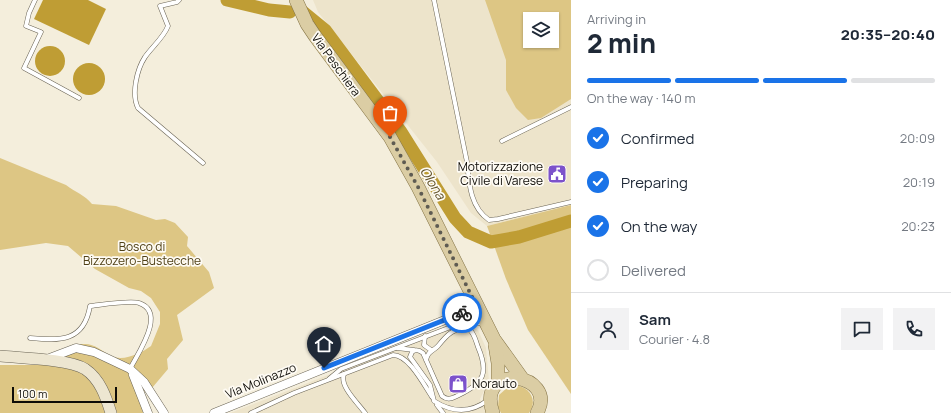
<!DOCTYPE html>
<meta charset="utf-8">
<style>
:root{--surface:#fff;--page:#f2f2f3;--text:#1f2937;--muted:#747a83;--line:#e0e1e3;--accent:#1a73e8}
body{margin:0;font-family:Manrope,sans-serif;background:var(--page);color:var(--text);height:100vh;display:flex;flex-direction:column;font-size:15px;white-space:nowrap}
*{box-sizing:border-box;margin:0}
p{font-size:13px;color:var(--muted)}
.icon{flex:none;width:22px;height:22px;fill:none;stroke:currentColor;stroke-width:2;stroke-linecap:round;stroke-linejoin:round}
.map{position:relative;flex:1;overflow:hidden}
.drawer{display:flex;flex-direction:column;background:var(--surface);width:380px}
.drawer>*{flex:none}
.tools{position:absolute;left:523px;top:12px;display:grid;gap:8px}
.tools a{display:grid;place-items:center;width:36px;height:36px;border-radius:0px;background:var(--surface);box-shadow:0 1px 3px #0004;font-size:20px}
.scale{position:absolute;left:12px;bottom:10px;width:105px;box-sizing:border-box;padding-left:4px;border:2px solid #0e0c07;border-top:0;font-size:11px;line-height:14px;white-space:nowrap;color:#0e0c07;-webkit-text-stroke:3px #fefbf4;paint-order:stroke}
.pin{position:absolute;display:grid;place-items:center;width:34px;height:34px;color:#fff;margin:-41px -17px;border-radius:50% 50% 50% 0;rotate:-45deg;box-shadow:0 0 4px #0007}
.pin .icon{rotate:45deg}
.courier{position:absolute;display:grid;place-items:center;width:40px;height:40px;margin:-20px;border:3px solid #1a73e8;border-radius:50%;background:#fff;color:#222;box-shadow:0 1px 5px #0007}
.summary em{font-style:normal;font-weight:800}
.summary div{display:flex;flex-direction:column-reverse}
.summary{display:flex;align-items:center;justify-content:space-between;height:68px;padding:0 16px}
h1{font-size:26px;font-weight:800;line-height:30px}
.bar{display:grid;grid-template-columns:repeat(4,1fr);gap:6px 4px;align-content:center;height:48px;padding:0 16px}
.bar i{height:5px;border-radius:3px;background:var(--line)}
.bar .on{background:var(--accent)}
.bar p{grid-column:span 4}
.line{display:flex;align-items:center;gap:10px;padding:0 16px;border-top:1px solid var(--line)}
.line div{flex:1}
.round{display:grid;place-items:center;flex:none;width:42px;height:42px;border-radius:0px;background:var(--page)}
ol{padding:0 16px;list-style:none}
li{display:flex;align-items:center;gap:12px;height:44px}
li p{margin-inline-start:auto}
li .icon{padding:4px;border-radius:50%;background:var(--accent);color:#fff;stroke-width:4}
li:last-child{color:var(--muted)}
li i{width:22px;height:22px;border:2px solid var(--line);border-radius:50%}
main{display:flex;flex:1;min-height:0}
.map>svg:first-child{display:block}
.built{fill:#ede4cb;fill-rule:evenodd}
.green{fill:#ddc684;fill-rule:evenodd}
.water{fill:#bf9d34}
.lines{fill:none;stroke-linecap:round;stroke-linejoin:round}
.river{stroke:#bf9d34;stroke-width:13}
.service-casing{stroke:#696354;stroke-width:5}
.minor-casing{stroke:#696354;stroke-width:9}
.secondary-casing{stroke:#696354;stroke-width:12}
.primary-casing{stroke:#847345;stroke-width:14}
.service{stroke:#fff;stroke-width:4}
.minor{stroke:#fff;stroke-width:8}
.secondary{stroke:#ede6d1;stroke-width:11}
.primary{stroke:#dbcda4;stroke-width:13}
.done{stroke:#5e5b52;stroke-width:4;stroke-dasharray:0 7.2}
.route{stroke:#1a73e8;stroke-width:5}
.labels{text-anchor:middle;stroke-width:3.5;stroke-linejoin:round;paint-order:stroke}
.street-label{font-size:12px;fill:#0e0c07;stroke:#fefbf4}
.poi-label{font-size:12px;fill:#0e0c07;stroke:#fefbf4;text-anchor:end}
.park-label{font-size:12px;fill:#504117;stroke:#fefbf4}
.water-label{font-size:13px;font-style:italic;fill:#615229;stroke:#fefbf4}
</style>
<main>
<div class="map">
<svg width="571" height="413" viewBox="0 0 571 413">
<rect width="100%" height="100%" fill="#f4eedc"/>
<g class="built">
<path d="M313,0H571V205L487,226L471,213L437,162L318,12ZM530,19H552V41H530Z"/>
<polygon points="457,325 469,325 478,330 486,348 489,381 480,399 487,413 230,413"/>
</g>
<g class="green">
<path d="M485,0H571V99L541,118L528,120L516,108L506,90V60ZM530,19H552V41H530Z"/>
<path d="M0,158L66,185C75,192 85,195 92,204L116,206L156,220L165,219L175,223L188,237L187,246L209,272L214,288L177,315L183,340L167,359L168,369L152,388L139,394L143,413H0V365H43C57,362 68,345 83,344C94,343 102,351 111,356C124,362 141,353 151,346L160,324V312L151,298L141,291L129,288L95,269L68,246L46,243L0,250Z"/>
<polygon points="571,205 571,394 528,330 506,279 487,226"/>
<path d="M514,385C528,386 539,399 529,413H501L498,407L499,395L508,387Z"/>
</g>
<g class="water">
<polygon points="43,0 88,0 106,9 89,45 34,19"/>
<circle cx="50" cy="61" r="15"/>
<circle cx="89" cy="79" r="16"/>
</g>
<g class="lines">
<g class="river">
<polyline points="227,0 269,10 290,12"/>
<polyline points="303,12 325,30 401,132 455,218 468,232 491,242 519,237 571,221"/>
</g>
<defs>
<g id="service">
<polyline points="35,0 29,13 26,26 41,32 24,68 79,98"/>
<path d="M179,0L177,2L160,6L168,26C164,37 152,47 145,57C137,69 131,94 138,108L203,163"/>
<path d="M434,0L467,162C469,183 470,207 489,220L498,219L571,202"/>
<polyline points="502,141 571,107"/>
<polyline points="425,336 424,345 431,350"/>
<path d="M30,338C60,341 84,342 90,306C100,305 131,300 139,303C167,312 138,353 130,369"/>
<polyline points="397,348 414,350"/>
<path d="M426,360C428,351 432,352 438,346C446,336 455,325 470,330C475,335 476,342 478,347C489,373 484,383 459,395C453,398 448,401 442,396L423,353C419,350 416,349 412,352L410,357L430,385L434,401C453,413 471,413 488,400"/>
<path d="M344,374C339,386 358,403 365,413"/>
<polyline points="329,379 341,369 469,320"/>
<polyline points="437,405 443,413"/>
<path d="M251,413L294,393L393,355C409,355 424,385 432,397"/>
</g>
<g id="minor">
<polyline points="458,316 469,317 479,321"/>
<polyline points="47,359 76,348 94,352 130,369 144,382 164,413"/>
<polyline points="133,375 148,413"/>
<polyline points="214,413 477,307"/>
</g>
<path id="secondary" d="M0,356C20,358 69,359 85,369C100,379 106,397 111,413"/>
<g id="primary">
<polyline points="296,0 307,24 315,36 390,137 418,187 494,339 522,378"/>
<polyline points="495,345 498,363 498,383"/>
<path d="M493,413C475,361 559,373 537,413"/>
</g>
</defs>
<use href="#service" class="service-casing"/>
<use href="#minor" class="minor-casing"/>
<use href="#secondary" class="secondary-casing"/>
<use href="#primary" class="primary-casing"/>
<use href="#service" class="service"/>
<use href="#minor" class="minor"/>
<use href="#secondary" class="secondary"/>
<use href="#primary" class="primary"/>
</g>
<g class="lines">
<polyline class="done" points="390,137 418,187 477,307 462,313"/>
<polyline class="route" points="324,368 462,313"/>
</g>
<defs>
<symbol id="civic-square" viewBox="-11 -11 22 22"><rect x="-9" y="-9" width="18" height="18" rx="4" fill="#7c52cb" stroke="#fefbf4"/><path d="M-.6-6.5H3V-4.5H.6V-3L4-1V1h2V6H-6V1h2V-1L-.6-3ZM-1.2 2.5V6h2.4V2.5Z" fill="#fff"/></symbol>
<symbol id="shop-square" viewBox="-11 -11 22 22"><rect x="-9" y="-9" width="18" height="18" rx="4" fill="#7c52cb" stroke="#fefbf4"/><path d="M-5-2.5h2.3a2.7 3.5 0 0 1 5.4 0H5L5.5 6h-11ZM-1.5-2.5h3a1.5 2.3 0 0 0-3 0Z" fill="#fff"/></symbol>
</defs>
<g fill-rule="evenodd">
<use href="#civic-square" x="546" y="163" width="22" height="22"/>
<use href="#shop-square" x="447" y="373" width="22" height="22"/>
</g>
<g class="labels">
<g class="street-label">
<text transform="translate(336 65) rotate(54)" y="4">Via Peschiera</text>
<text transform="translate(261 381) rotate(-22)" y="4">Via Molinazzo</text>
</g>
<g class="poi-label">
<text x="543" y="171">Motorizzazione<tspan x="543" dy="14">Civile di Varese</tspan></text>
<text x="472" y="388" text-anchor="start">Norauto</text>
</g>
<g class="park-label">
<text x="142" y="251">Bosco di<tspan x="142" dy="14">Bizzozero-Bustecche</tspan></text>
</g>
<g class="water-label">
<text transform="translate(433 183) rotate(58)" y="5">Olona</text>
</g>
</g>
</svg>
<div class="tools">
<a><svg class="icon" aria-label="layers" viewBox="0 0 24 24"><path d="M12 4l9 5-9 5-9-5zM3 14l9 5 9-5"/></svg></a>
</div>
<div class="scale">100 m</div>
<div class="pin" style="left:390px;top:137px;background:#ea580c"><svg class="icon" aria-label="bag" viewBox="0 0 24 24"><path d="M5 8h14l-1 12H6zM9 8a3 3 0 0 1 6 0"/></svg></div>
<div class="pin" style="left:324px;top:368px;background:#1f2937"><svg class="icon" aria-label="home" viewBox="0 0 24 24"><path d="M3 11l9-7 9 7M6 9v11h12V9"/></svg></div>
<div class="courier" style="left:462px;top:313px"><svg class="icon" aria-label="bike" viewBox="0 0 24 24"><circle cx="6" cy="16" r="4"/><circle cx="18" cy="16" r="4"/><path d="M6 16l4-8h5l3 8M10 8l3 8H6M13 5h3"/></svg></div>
</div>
<section class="drawer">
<div class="summary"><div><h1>2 min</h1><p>Arriving in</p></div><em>20:35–20:40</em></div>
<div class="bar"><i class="on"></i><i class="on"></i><i class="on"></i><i></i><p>On the way · 140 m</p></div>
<ol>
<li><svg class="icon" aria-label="check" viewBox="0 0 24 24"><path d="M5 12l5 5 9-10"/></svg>Confirmed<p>20:09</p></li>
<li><svg class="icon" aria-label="check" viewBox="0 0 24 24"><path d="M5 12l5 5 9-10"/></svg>Preparing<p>20:19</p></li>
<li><svg class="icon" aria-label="check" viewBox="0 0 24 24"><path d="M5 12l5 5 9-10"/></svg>On the way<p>20:23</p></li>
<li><i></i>Delivered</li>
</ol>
<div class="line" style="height:72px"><a class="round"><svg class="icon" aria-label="person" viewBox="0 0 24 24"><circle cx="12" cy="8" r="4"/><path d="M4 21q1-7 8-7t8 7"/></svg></a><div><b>Sam</b><p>Courier · 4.8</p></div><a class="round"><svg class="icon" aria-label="chat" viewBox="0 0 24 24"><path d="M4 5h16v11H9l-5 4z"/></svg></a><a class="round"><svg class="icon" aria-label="phone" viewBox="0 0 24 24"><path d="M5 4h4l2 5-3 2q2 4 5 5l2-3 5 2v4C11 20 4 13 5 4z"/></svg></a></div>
</section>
</main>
